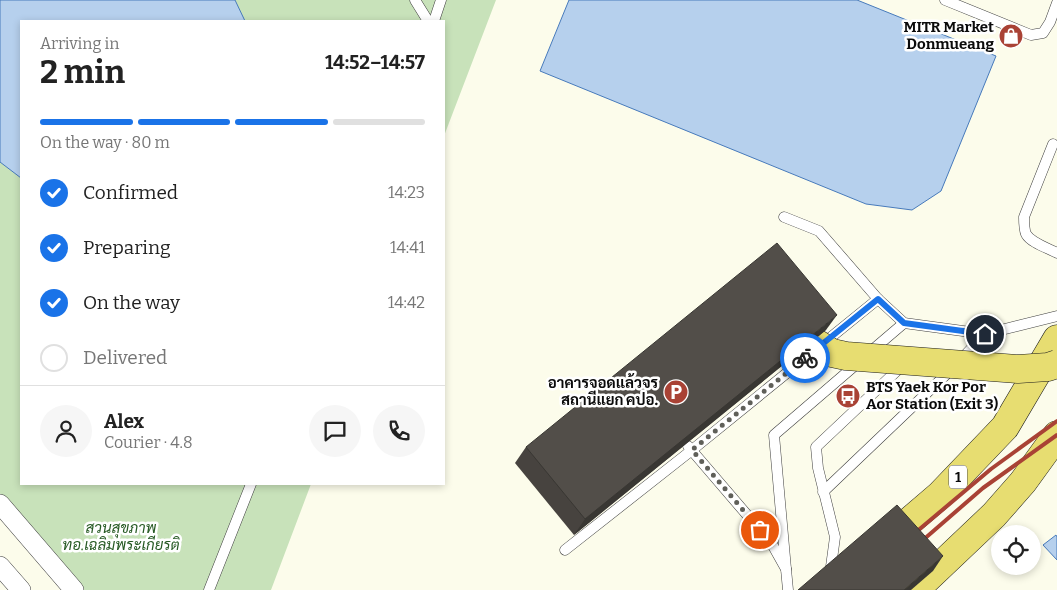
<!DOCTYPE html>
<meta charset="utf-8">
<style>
:root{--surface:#fff;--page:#f6f6f6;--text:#222;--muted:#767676;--line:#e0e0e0;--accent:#1a73e8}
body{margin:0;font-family:Bitter,Sarabun,serif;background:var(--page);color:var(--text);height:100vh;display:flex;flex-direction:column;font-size:19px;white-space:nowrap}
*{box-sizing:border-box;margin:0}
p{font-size:16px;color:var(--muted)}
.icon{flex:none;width:28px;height:28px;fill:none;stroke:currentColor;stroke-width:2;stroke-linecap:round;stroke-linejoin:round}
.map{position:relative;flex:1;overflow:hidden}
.drawer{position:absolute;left:20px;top:20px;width:425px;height:465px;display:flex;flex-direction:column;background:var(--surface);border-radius:0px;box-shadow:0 2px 8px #0003}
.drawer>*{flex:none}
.fabs{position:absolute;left:991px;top:525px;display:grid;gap:10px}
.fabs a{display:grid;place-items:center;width:50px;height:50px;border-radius:50%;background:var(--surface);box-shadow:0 2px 8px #0003;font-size:25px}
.pin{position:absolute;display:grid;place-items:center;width:42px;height:42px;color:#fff;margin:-21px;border:2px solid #fff;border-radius:50%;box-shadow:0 1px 5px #0007}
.courier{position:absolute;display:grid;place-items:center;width:50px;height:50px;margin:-25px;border:4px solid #1a73e8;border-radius:50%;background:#fff;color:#222;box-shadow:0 1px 6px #0007}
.overview em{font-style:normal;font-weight:700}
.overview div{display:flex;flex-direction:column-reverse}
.overview{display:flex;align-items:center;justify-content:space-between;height:85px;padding:0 20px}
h1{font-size:32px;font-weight:700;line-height:38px}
.bar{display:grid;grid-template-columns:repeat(4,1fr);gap:8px 5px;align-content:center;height:60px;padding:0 20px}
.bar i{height:6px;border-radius:4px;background:var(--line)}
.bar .on{background:var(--accent)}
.bar p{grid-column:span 4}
.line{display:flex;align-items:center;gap:12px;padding:0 20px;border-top:1px solid var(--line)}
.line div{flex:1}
.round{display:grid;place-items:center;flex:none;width:52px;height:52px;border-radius:26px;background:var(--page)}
ol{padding:0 20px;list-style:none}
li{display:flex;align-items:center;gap:15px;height:55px}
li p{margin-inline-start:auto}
li .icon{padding:5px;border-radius:50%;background:var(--accent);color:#fff;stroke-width:4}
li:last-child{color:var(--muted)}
li i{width:28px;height:28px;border:2px solid var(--line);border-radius:50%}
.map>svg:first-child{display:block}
.green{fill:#c8e2ba}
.water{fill:#b6d0ed;stroke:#477abb}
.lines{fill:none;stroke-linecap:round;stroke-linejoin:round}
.service-casing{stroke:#3e3e3e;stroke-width:11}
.minor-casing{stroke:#3e3e3e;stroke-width:20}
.primary-casing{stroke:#1c1c1c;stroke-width:29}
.service{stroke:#fff;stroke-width:10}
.minor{stroke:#fff;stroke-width:19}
.primary{stroke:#e7dd71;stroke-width:28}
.rail{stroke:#a94235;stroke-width:4}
.primary-bridge-casing{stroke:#1c1c1c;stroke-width:29;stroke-linecap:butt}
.primary-bridge{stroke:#e7dd71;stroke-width:28}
.wall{fill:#47433f}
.shaded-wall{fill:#393733}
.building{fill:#524e49;stroke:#393733}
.done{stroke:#5f5f59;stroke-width:5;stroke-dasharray:0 9}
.route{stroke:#1a73e8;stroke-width:6}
.labels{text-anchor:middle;stroke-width:5;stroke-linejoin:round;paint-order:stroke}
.shield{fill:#fff;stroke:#545454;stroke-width:1}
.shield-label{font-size:14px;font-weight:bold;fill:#0b0b0b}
.poi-label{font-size:15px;font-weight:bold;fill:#0b0b0b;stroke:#fff;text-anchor:end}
.park-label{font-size:15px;font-style:italic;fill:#275a24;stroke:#fff}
</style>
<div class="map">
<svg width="1057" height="590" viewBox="0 0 1057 590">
<rect width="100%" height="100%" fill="#fcfceb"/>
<polygon class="green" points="0,0 496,0 444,136 444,21 21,21 21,484 311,484 271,590 75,590 0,504"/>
<g class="water">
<polygon points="0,0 235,0 245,21 21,21 21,178 0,162"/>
<polygon points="569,0 857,0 996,56 941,191 912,210 866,204 540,71"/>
<polygon points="1056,535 1057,537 1057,560 1043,545"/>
</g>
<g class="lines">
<defs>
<g id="service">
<polyline points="415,0 428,21"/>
<polyline points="945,0 1031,35 1043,33 1050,22 1057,3"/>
<polyline points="434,21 441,0"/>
<path d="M1053,144L1024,217C1024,222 1024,229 1026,234C1031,243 1048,248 1057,253"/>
<polyline points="784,217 819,231 878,299"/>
<polyline points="870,352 904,323"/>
<polyline points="688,446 772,544 786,569 788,590"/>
<polyline points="823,492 954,367 985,334"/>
<polyline points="565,550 692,450 878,299 904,323 985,334 1057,316"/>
<polyline points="786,569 774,435 859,362"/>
<polyline points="830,574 835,537 818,468 816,447 904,364"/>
<polyline points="209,590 251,484"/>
</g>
<g id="minor">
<polyline points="0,504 74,590"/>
<polyline points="0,566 21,590"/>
</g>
<g id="primary">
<polyline points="829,590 940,495 1005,427 1057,339"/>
<polyline points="915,590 994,515 1023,482 1057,435"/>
</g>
</defs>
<use href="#service" class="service-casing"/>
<use href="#minor" class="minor-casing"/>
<use href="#primary" class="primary-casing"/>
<use href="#service" class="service"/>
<use href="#minor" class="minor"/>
<use href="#primary" class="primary"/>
<g class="rail">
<polyline points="909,538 991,469 1057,421"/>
<polyline points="915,547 983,488 1057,435"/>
</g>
<defs>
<polyline id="primary-bridge" points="813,341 832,353 846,356 1018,369 1048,367 1057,364"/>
</defs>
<use href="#primary-bridge" class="primary-bridge-casing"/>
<use href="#primary-bridge" class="primary-bridge"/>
</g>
<polygon class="wall" points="826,330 574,535 515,463 526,447"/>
<g class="shaded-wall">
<polygon points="837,315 826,330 574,535 585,519"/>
<polygon points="943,556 933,571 911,590 904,590"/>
</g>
<g class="building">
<polygon points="777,243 837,315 585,519 526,447"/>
<polygon points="897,505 943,556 904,590 798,590"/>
</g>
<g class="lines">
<polyline class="done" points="760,530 692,450 805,358"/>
<polyline class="route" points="805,358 878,299 904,323 985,334"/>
</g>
<defs>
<symbol id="shop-disc" viewBox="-11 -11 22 22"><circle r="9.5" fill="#a94235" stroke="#fff"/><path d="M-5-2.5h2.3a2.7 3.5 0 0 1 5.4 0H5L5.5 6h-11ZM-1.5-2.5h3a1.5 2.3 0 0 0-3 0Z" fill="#fff"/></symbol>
<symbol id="parking-disc" viewBox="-11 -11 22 22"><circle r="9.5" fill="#a94235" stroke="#fff"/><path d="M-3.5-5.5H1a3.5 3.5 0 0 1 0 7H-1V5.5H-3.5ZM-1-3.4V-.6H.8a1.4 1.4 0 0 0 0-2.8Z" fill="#fff"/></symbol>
<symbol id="bus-disc" viewBox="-11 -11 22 22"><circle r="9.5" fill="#a94235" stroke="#fff"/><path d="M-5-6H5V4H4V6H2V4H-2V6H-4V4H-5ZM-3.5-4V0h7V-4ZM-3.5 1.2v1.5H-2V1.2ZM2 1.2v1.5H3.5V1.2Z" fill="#fff"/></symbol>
</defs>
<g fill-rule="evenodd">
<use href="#shop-disc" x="997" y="22" width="28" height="28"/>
<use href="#parking-disc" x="662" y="378" width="28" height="28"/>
<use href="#bus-disc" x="834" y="382" width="28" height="28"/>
</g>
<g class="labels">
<rect class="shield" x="949" y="465.5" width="18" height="23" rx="4"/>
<g class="shield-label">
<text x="958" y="482">1</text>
</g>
<g class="poi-label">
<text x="994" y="32">MITR Market<tspan x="994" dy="17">Donmueang</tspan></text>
<text x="658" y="388">อาคารจอดแล้วจร<tspan x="658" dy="17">สถานีแยก คปอ.</tspan></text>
<text x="866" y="392" text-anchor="start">BTS Yaek Kor Por<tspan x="866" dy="17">Aor Station (Exit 3)</tspan></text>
</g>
<g class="park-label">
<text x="121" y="533">สวนสุขภาพ<tspan x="121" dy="17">ทอ.เฉลิมพระเกียรติ</tspan></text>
</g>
</g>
</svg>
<div class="fabs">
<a><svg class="icon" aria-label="locate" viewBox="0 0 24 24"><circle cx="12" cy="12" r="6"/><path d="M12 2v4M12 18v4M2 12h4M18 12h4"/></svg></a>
</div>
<div class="pin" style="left:760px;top:530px;background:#ea580c"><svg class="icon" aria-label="bag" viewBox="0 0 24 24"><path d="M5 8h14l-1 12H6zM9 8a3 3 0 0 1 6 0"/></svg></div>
<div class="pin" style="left:985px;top:334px;background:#1f2937"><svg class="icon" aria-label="home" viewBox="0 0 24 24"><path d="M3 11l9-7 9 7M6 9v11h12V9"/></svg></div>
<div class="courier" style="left:805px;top:358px"><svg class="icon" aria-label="bike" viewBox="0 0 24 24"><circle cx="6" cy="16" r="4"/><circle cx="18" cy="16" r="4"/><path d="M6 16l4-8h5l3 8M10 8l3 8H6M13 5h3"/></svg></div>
<section class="drawer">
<div class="overview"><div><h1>2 min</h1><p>Arriving in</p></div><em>14:52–14:57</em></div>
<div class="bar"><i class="on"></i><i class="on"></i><i class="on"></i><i></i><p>On the way · 80 m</p></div>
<ol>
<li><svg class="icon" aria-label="check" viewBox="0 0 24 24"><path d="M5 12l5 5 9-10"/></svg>Confirmed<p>14:23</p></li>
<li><svg class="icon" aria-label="check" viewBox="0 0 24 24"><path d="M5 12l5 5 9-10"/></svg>Preparing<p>14:41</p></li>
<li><svg class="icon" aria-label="check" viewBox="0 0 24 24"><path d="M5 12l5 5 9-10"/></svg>On the way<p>14:42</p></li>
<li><i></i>Delivered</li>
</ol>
<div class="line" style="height:90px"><a class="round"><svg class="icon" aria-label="person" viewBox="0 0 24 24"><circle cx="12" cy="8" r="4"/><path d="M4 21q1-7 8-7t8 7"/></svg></a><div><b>Alex</b><p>Courier · 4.8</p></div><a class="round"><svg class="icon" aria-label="chat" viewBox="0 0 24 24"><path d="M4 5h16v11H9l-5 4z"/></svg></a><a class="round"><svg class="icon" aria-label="phone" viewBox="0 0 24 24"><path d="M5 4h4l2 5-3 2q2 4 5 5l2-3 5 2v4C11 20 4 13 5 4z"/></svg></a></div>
</section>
</div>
